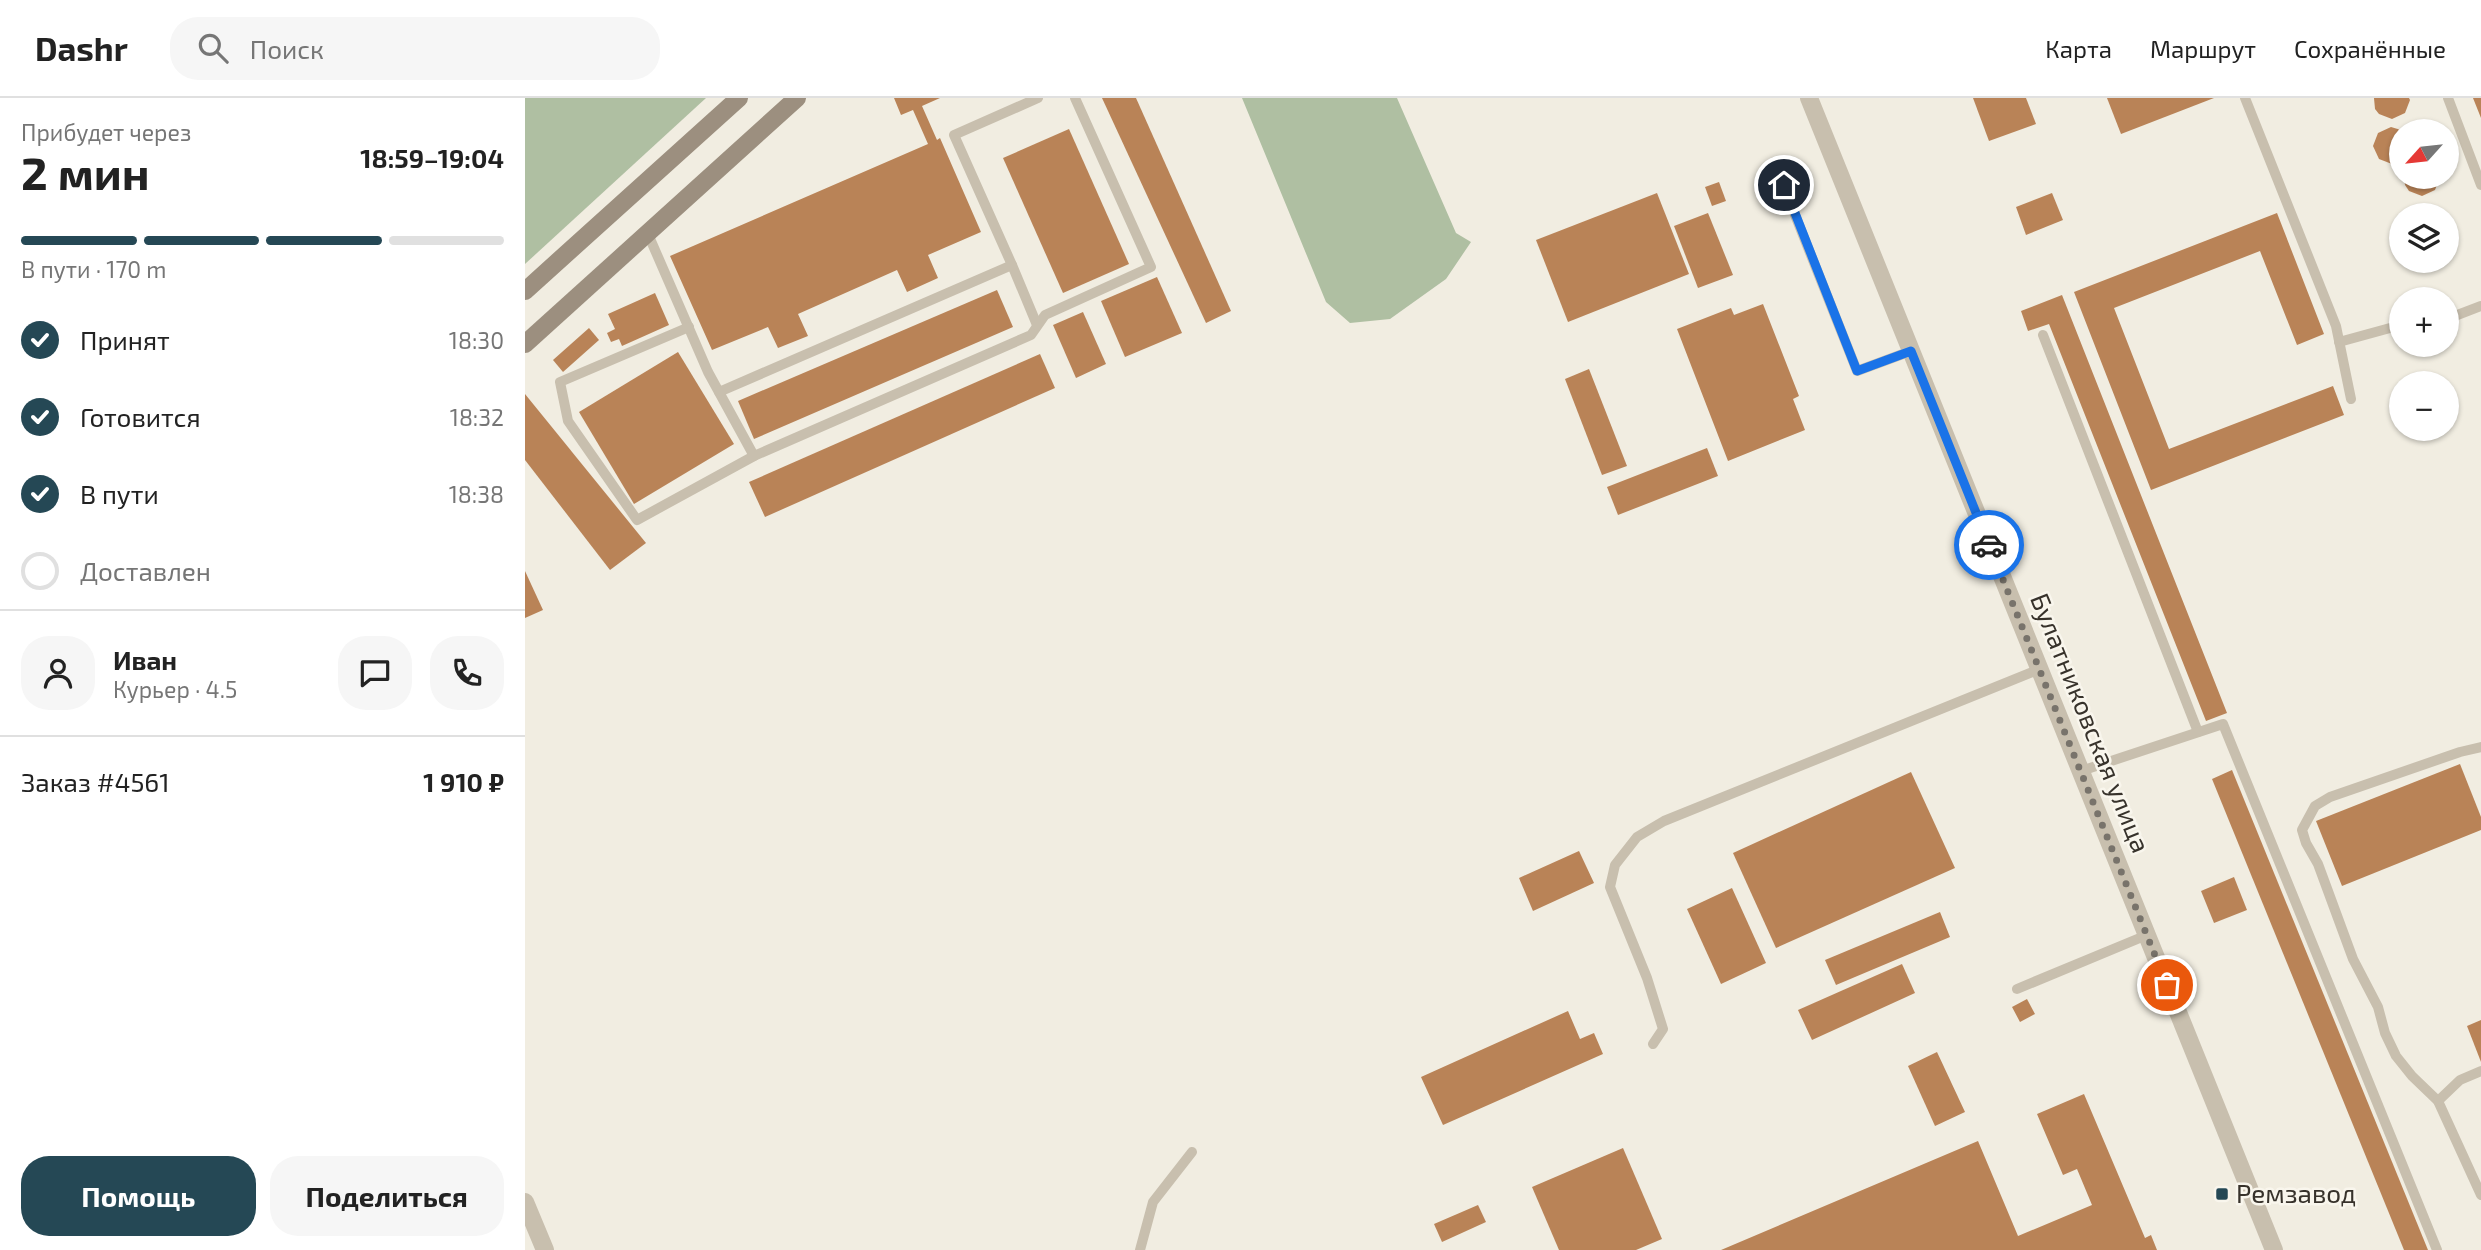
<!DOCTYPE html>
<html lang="ru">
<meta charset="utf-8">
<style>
:root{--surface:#fff;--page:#f6f6f6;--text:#222;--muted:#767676;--line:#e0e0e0;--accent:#254855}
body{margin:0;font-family:"Exo 2",sans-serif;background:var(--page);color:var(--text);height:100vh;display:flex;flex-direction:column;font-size:26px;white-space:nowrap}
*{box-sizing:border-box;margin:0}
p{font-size:23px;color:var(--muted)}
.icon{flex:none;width:38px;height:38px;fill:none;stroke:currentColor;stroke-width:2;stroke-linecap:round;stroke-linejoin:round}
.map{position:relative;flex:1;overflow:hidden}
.side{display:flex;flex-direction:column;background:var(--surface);width:525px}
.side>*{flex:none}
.needle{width:46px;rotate:243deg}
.tools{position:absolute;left:1864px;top:21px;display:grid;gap:14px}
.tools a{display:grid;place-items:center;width:70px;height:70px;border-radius:50%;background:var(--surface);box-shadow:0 2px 5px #0004;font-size:35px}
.pin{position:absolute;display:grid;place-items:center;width:60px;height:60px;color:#fff;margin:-30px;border:4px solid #fff;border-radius:50%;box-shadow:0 2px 7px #0007}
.courier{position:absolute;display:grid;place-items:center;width:70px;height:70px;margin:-35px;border:5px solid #1a73e8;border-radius:50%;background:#fff;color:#222;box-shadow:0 2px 9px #0007}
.summary em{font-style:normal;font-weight:700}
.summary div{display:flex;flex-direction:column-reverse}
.summary{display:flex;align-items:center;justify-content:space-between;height:119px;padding:0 21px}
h1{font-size:46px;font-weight:700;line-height:52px}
.bar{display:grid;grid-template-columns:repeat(4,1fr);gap:10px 7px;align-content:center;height:84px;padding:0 21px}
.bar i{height:9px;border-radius:5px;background:var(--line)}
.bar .selected{background:var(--accent)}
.bar p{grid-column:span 4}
.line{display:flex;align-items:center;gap:18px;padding:0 21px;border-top:2px solid var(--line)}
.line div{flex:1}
.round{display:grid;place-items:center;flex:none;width:74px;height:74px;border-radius:28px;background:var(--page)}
ol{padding:0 21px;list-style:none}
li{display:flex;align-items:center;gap:21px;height:77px}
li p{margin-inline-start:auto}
li .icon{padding:7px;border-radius:50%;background:var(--accent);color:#fff;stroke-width:4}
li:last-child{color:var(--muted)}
li i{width:38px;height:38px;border:4px solid var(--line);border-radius:50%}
.action{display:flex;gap:14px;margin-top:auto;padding:14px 21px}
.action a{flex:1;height:80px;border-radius:28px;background:var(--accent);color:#fff;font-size:28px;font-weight:700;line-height:80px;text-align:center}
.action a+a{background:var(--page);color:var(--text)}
header{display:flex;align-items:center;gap:42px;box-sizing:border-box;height:98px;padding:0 35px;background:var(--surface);border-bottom:2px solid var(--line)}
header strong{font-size:33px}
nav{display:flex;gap:38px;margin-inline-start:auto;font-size:24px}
.search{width:490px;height:63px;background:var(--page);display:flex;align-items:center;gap:18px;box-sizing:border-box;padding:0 24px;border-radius:28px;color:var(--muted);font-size:26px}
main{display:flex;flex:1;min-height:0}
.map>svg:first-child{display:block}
.green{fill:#afbfa2}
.building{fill:#b98357}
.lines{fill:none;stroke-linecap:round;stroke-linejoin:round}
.lane{stroke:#c8bfae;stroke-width:10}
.street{stroke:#c8bfae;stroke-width:18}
.secondary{stroke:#9c8f7f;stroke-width:18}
.done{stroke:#78736b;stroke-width:7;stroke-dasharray:0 12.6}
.route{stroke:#1a73e8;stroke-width:9}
.poi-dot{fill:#254855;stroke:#f9f6ed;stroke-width:2.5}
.labels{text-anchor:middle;stroke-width:5;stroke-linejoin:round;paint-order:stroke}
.street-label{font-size:26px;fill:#37322b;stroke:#f9f6ed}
.poi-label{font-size:26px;fill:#37322b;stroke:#f9f6ed;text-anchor:start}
</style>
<header>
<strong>Dashr</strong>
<div class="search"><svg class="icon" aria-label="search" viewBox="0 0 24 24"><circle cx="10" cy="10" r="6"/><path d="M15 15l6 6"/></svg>Поиск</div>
<nav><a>Карта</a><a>Маршрут</a><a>Сохранённые</a></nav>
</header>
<main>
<section class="side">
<div class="summary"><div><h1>2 мин</h1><p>Прибудет через</p></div><em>18:59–19:04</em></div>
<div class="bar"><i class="selected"></i><i class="selected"></i><i class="selected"></i><i></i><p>В пути · 170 m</p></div>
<ol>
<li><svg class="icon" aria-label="check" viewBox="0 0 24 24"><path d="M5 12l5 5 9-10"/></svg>Принят<p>18:30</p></li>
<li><svg class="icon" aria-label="check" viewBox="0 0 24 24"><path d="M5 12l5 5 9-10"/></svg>Готовится<p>18:32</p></li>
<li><svg class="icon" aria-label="check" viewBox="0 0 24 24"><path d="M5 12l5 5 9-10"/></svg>В пути<p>18:38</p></li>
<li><i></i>Доставлен</li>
</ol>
<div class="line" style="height:126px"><a class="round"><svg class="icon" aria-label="person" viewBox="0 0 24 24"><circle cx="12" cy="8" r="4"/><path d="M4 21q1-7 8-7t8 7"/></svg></a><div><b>Иван</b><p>Курьер · 4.5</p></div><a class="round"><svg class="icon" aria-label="chat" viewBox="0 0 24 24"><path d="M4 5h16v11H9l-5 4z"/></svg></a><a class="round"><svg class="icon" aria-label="phone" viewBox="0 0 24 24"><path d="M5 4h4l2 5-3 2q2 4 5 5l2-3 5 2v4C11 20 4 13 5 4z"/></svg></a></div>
<div class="line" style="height:91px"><div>Заказ #4561</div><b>1 910 ₽</b></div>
<div class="action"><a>Помощь</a><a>Поделиться</a></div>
</section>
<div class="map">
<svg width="1956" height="1152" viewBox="0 0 1956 1152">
<rect width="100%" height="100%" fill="#f1ede1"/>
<g class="green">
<polygon points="0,0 181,0 0,166"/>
<polygon points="717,0 872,0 931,135 946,144 921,181 865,221 825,225 801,204"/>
</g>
<g class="building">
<polygon points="369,0 415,0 397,8 412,42 415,40 456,134 403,157 413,180 382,194 372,172 273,216 283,238 253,250 243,229 187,252 145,158 403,46 388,12 376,17"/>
<polygon points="577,0 611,0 706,213 681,225"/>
<polygon points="1448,0 1501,0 1511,26 1464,43"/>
<polygon points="1582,0 1689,0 1596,36"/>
<polygon points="1849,0 1884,0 1885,2 1880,15 1867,21 1854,16 1850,11"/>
<polygon points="1948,0 1956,0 1956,20"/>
<polygon points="1866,29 1876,32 1876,63 1867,66 1854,61 1848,48 1853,35"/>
<polygon points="544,31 604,166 538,195 478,60"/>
<polygon points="1879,79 1915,79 1910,92 1897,98 1884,93 1880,87"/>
<polygon points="1194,84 1201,103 1187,108 1180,89"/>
<polygon points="1132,95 1164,176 1043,224 1011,142"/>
<polygon points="1527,95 1538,122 1501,137 1491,109"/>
<polygon points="1183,115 1208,177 1173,190 1149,128"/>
<polygon points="1752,115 1799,236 1772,247 1735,153 1589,210 1644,351 1808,288 1819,317 1626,392 1549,194"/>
<polygon points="632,179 657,235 600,259 576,203"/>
<polygon points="472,192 488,229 229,341 213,303"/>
<polygon points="130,195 144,227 97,248 94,241 86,244 82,235 90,231 83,216"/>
<polygon points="1537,197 1702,615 1681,623 1524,226 1503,233 1496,213"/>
<polygon points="1238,206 1274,298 1268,301 1280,332 1203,363 1152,231 1206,210 1209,217"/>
<polygon points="558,214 581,266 551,280 528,227"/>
<polygon points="64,230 74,242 38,274 28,262"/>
<polygon points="153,254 209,346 109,406 54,314"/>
<polygon points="515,256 530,290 240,419 224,384"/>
<polygon points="1064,271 1102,368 1077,377 1040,281"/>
<polygon points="0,296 121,445 85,472 0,362"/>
<polygon points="1182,350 1193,378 1093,417 1082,389"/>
<polygon points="0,473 18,512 0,520"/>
<polygon points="1935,666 1956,719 1956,732 1817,788 1791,723"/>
<polygon points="1707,672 1903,1152 1879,1152 1687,681"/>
<polygon points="1386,674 1430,770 1251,850 1208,755"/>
<polygon points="1054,753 1069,785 1008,813 994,780"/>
<polygon points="1709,779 1722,812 1689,825 1676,793"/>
<polygon points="1207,790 1241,865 1196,886 1162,811"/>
<polygon points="1415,814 1425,839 1311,887 1300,862"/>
<polygon points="1377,866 1390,895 1287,942 1273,912"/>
<polygon points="1502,901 1510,916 1495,924 1487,909"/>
<polygon points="1043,913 1055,941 1069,935 1078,956 918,1027 896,979"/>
<polygon points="1956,922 1956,964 1942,928"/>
<polygon points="1412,954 1440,1014 1410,1028 1383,968"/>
<polygon points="1559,996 1620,1140 1626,1137 1632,1152 1196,1152 1453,1043 1493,1138 1567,1107 1552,1071 1538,1077 1512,1016"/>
<polygon points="1098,1050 1137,1141 1111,1152 1034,1152 1007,1089"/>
<polygon points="953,1107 961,1124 917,1144 909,1126"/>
</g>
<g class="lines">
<g class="lane">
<polyline points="1720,0 1811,228 1826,301"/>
<polyline points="1923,0 1956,87"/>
<polyline points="1249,64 1332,273 1386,253"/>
<polyline points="123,136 183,274 229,358 506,237 520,217 626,169 550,0"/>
<polyline points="487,167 512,227"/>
<polyline points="1922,221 1956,208"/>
<polyline points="164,229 35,284 43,323 112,422 229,358"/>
<polyline points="1518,237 1673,634"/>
<polyline points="1814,244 1876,227"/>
<polyline points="194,294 487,167 429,37 513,0"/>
<polyline points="1956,649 1935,654 1805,699 1790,708 1777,732 1781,745 1793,766 1828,861 1853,909 1860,935 1871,958 1887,978 1913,1003 1956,1097"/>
<polyline points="1556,673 1698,626 1912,1152"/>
<polyline points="1492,891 1622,837"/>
<polyline points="1128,946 1138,931 1122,880 1085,789 1090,767 1112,739 1139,723 1515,571"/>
<polyline points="1913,1003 1935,982 1956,973"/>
<polyline points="615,1152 628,1104 667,1054"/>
</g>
<g class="street">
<polyline points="1284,0 1749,1152"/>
<polyline points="0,1104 20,1152"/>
</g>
<g class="secondary">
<polyline points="0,193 214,0"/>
<polyline points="0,246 272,0"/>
</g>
</g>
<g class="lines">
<polyline class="done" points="1464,447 1642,887"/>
<polyline class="route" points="1259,87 1332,273 1386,253 1464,447"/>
</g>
<rect class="poi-dot" x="1690" y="1089" width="14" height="14" rx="3.5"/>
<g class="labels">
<g class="street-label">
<text transform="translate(1565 625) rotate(68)" y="9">Булатниковская улица</text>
</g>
<g class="poi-label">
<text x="1711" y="1105">Ремзавод</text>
</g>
</g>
</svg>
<div class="tools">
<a><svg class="needle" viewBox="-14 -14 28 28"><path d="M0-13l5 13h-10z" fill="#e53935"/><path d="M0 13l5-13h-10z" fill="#767676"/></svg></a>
<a><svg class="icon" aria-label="layers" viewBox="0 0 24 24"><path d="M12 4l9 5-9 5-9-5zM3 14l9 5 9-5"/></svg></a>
<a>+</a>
<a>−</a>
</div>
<div class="pin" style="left:1642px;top:887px;background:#ea580c"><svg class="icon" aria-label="bag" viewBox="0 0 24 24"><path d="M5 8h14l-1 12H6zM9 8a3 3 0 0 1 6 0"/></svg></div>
<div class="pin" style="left:1259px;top:87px;background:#1f2937"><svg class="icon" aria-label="home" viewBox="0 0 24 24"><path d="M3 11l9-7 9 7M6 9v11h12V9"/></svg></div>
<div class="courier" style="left:1464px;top:447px"><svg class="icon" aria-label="car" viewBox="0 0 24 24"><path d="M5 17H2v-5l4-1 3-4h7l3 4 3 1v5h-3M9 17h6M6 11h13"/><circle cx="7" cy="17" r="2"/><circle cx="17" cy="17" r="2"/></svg></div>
</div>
</main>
